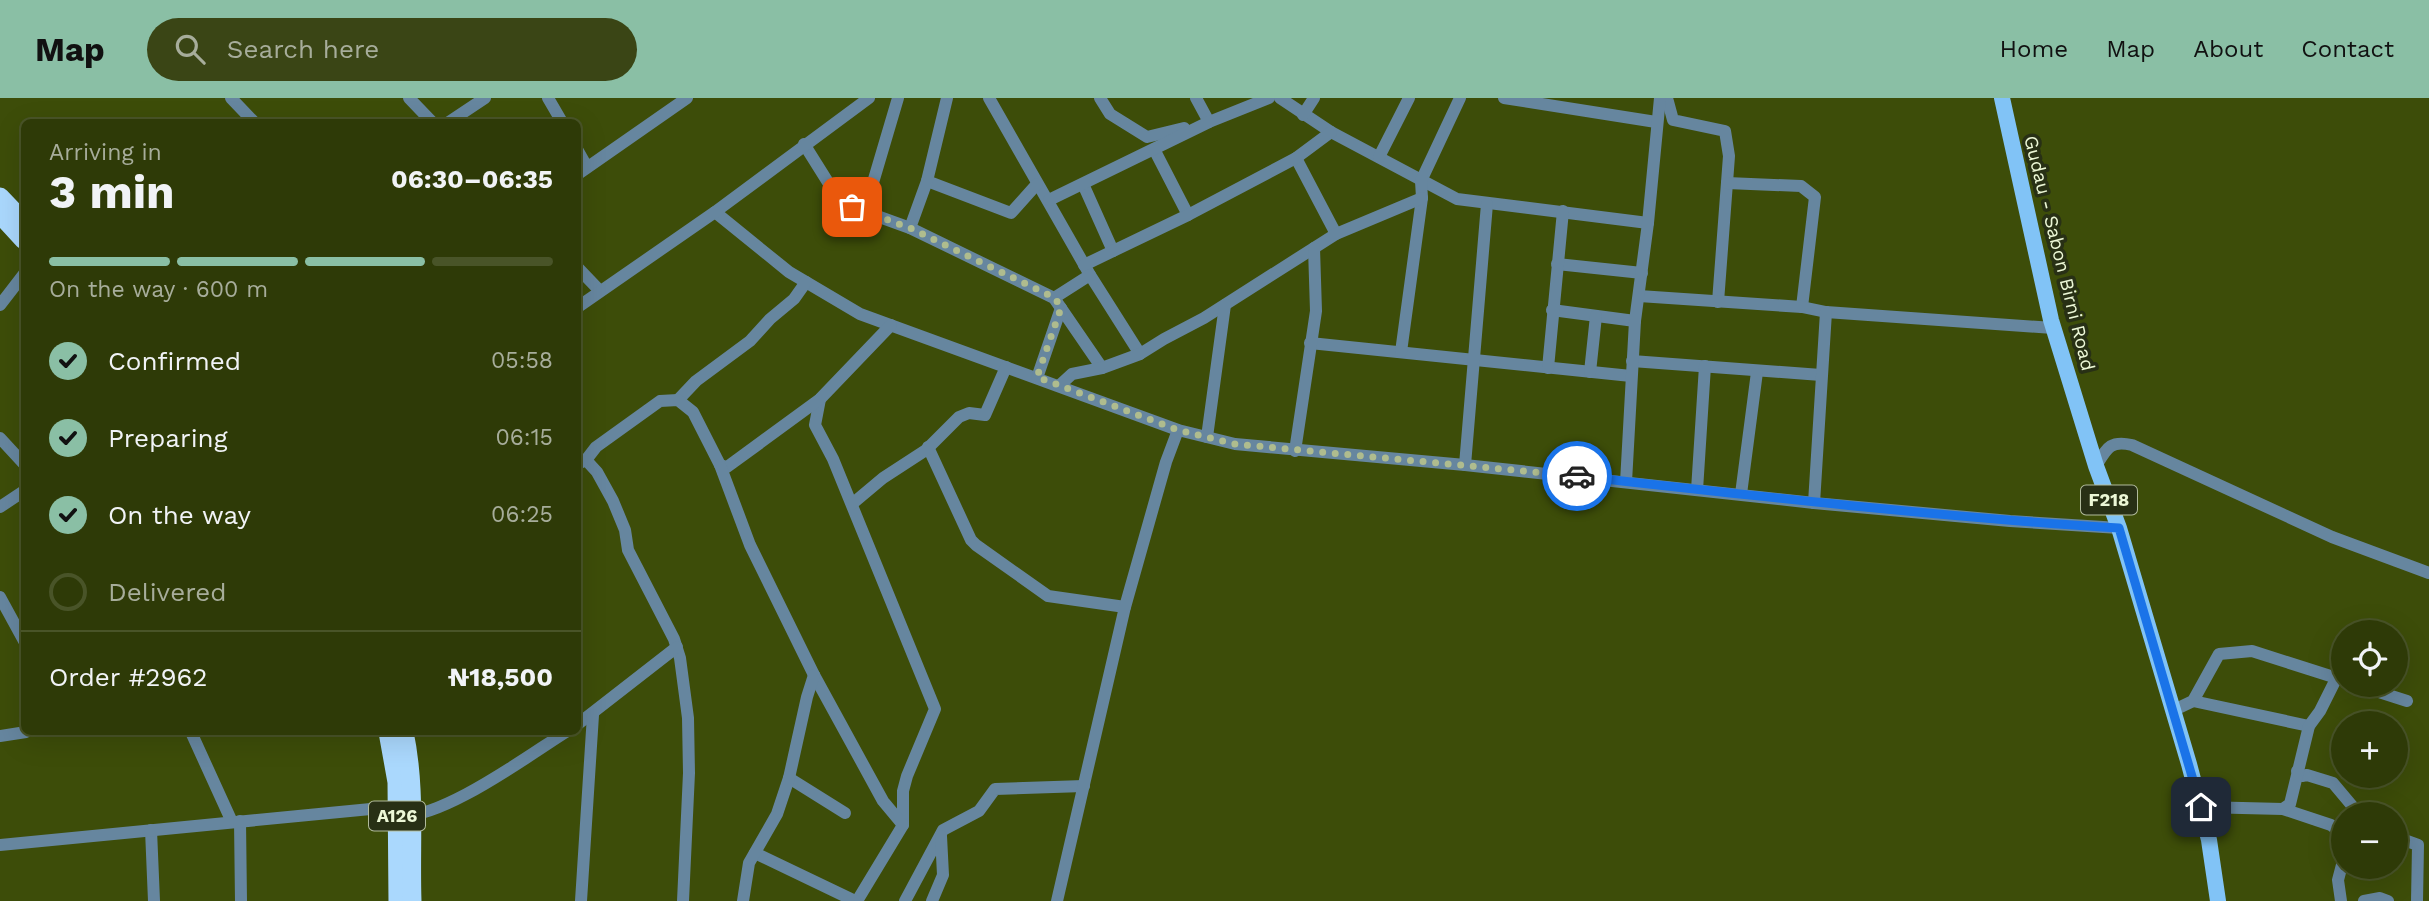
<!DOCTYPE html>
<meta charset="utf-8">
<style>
:root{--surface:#2e3a07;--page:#3a4515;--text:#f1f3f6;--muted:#a7ad9b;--line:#495428;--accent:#8abfa5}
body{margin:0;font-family:"Work Sans",sans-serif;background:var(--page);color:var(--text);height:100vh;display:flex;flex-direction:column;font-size:26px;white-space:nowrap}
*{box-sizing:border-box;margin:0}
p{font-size:23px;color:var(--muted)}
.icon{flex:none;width:38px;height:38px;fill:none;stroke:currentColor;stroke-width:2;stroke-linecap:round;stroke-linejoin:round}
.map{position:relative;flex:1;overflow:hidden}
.panel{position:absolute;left:21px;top:21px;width:560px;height:616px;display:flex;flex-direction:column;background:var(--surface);border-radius:10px;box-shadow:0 7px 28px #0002,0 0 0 2px var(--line)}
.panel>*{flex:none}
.buttons{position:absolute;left:2331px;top:522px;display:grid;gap:14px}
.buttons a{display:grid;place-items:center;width:77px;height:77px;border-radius:50%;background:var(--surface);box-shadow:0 7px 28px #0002,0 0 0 2px var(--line);font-size:35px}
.pin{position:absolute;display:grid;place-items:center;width:60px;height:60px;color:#fff;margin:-30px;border-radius:14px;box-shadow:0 4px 10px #0006}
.courier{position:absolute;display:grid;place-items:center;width:70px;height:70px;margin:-35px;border:5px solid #1a73e8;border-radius:50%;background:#fff;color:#222;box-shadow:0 2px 9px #0007}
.overview em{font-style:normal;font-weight:700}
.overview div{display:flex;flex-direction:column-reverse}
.overview{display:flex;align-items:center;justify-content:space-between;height:119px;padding:0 28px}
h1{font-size:46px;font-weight:700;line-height:52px}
.bar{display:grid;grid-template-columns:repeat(4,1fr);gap:10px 7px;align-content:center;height:84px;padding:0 28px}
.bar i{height:9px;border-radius:5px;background:var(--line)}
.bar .on{background:var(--accent)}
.bar p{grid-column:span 4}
.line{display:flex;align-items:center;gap:18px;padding:0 28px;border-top:2px solid var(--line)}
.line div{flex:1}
ol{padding:0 28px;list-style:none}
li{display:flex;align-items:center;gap:21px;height:77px}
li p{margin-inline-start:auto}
li .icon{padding:7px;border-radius:50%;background:var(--accent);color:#111;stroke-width:4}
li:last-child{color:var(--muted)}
li i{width:38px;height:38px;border:4px solid var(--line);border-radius:50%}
header{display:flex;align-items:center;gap:42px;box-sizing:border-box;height:98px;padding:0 35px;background:var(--accent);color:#111}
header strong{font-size:33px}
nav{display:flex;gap:38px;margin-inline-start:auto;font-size:24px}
.search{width:490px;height:63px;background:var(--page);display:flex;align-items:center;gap:18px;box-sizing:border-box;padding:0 24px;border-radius:38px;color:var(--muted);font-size:26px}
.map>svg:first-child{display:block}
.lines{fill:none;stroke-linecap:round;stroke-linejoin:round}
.minor{stroke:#66869f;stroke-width:12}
.major{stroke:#81c3f6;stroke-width:16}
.highway{stroke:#aad8fd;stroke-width:19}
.done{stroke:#afbc8e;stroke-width:7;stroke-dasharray:0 12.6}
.route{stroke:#1a73e8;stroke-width:9}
.labels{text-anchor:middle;stroke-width:7;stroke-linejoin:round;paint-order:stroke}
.shield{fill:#283015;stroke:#b1bb9c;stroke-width:2}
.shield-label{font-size:18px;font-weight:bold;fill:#ecf7d6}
.street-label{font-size:19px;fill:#ecf7d6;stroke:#283015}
</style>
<header>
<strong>Map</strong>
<div class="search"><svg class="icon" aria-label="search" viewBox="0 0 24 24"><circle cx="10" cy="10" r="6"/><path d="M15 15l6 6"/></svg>Search here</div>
<nav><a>Home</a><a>Map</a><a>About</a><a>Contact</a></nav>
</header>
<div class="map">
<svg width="2429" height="803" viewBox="0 0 2429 803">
<rect width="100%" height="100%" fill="#3d4d09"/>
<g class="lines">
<g class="minor">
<polyline points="231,0 254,24"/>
<polyline points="409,0 432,24"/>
<polyline points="548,0 562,24"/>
<polyline points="989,0 1090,177 1140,256"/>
<polyline points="1100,0 1110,16 1147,39 1184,30"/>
<polyline points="1196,0 1209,24"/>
<polyline points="1280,0 1331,34 1457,101 1648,125"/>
<polyline points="1504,0 1656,24"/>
<polyline points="1667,0 1673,22 1725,33 1729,58 1718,204"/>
<polyline points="1303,17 1314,0"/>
<polyline points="449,24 485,0"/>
<polyline points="804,46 841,105 910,130 1054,200 1102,270"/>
<polyline points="1154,51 1188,117"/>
<polyline points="578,53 587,69"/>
<polyline points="1379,59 1409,0"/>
<polyline points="1296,60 1336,136"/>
<polyline points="578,76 687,0"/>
<polyline points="927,83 1011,115 1037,86"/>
<polyline points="1727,85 1801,88 1815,99 1802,209"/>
<polyline points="1083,86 1113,153"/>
<polyline points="1049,102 1209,24 1269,0"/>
<polyline points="715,114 789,174 860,216 1178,332 1235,346 1465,367 1814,405 2010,423 2119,430"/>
<polyline points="864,115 898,0"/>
<polyline points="910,130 927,83 947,0"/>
<polyline points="1557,166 1642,175"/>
<polyline points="1084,167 1188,117 1296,60 1331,34"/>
<polyline points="578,170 600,193"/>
<polyline points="1639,198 1802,209 1826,214 2053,230"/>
<polyline points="1054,200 1090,177"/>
<polyline points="0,207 24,176"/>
<polyline points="578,209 715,114 869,0"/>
<polyline points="1552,212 1635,223"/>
<polyline points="1310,245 1631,278"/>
<polyline points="1401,254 1422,100 1421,83 1460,0"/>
<polyline points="1632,263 1821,277"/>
<polyline points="1548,270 1563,113"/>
<polyline points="1590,274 1596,218"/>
<polyline points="1037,280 1061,210"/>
<polyline points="1060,287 1072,276 1102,270 1140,256 1164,241 1204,220 1336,136 1422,100"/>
<polyline points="820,301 815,327 833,361 935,611 907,678 903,693 903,727 857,803"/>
<polyline points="678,302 696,283 750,243 770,221 794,201 806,184"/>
<polyline points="1207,339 1225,207"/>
<polyline points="0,340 24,366"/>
<polyline points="928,349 971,442 976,447 1048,498 1125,509"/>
<polyline points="1295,353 1316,213 1314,150"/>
<polyline points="586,362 597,374 613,403 625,432 628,452 674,541 680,560 688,620 689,675 683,803"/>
<polyline points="578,366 586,362 596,349 660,303 678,302 693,314 720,367 727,369 820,301 891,227"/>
<polyline points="720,367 750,447 814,577 883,703 903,727"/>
<polyline points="1465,367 1487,106"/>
<path d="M2096,368C2107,350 2110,342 2132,347L2332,439L2429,475"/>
<polyline points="1626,384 1635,223 1648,125 1660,0"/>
<polyline points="1697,392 1705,268"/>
<polyline points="1741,396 1757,274"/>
<polyline points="1814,405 1826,214"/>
<polyline points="852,406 883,380 926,352 959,319 969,315 985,317 1006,269"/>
<polyline points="0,409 24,393"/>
<polyline points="0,499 24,543"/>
<polyline points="2354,586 2407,603"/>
<polyline points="2193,603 2309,628"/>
<polyline points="2172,613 2193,603 2219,556 2252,553 2343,582"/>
<polyline points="578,626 677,549"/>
<polyline points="191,634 232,724"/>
<polyline points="0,638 26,634"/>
<polyline points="2297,673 2302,678 2307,677 2333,685 2359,716"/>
<polyline points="789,680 845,715"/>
<polyline points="2201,709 2283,711 2331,727 2336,731 2343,749"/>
<polyline points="2283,711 2290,706 2309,628 2320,613 2337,579"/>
<polyline points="240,723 241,803"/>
<polyline points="151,732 154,803"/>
<polyline points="2396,739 2418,747 2417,803"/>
<path d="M0,747L381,710C386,712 391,715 396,717C436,726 532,655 566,634"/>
<polyline points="755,755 855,803"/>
<polyline points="581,803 593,617"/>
<polyline points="743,803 749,765 777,716 789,680 807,599 814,577"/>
<polyline points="905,803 943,732 979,713 995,691 1084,688"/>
<polyline points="932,803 943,777 941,738"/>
<polyline points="1057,803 1125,509 1166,364 1178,332"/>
<polyline points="2341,803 2338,782 2343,763"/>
<polyline points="2364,803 2380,800 2388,803"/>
</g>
<polyline class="major" points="2002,0 2051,222 2096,368 2119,430 2189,666 2209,742 2218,803"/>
<g class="highway">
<polyline points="0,99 21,121"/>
<polyline points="0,116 24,142"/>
<polyline points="388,634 397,684 398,803"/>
<path d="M404,634C416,690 410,746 412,803"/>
</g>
</g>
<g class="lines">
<polyline class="done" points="852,109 910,130 1055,200 1061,210 1037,279 1178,332 1235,346 1577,378"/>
<path class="route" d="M1577,378C1758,398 1938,419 2119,430L2201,709"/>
</g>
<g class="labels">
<g class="shield">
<rect x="2081" y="387.5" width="56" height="29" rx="5"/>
<rect x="369" y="703.5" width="56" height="29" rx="5"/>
</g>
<g class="shield-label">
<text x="2109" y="408">F218</text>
<text x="397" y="724">A126</text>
</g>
<g class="street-label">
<text transform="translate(2060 155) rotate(76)" y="7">Gudau - Sabon Birni Road</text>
</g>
</g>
</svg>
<div class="buttons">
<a><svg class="icon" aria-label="locate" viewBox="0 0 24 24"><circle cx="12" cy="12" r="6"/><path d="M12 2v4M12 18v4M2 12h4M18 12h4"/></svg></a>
<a>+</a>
<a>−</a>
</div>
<div class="pin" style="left:852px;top:109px;background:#ea580c"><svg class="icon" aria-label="bag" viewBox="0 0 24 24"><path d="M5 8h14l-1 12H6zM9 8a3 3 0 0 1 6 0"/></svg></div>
<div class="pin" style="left:2201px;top:709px;background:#1f2937"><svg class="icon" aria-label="home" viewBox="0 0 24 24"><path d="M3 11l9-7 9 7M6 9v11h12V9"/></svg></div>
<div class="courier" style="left:1577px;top:378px"><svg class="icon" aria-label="car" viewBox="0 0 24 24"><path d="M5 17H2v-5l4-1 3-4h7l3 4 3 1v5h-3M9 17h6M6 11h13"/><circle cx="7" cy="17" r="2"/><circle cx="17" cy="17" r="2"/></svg></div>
<section class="panel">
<div class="overview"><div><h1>3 min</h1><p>Arriving in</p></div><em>06:30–06:35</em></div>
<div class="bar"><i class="on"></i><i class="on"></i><i class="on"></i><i></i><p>On the way · 600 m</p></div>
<ol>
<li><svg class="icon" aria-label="check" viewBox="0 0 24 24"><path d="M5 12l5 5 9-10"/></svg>Confirmed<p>05:58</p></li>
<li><svg class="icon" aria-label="check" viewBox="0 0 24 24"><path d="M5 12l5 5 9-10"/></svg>Preparing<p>06:15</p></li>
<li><svg class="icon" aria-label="check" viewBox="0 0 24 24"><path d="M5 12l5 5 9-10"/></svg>On the way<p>06:25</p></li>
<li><i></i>Delivered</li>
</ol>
<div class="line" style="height:91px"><div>Order #2962</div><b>₦18,500</b></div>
</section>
</div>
